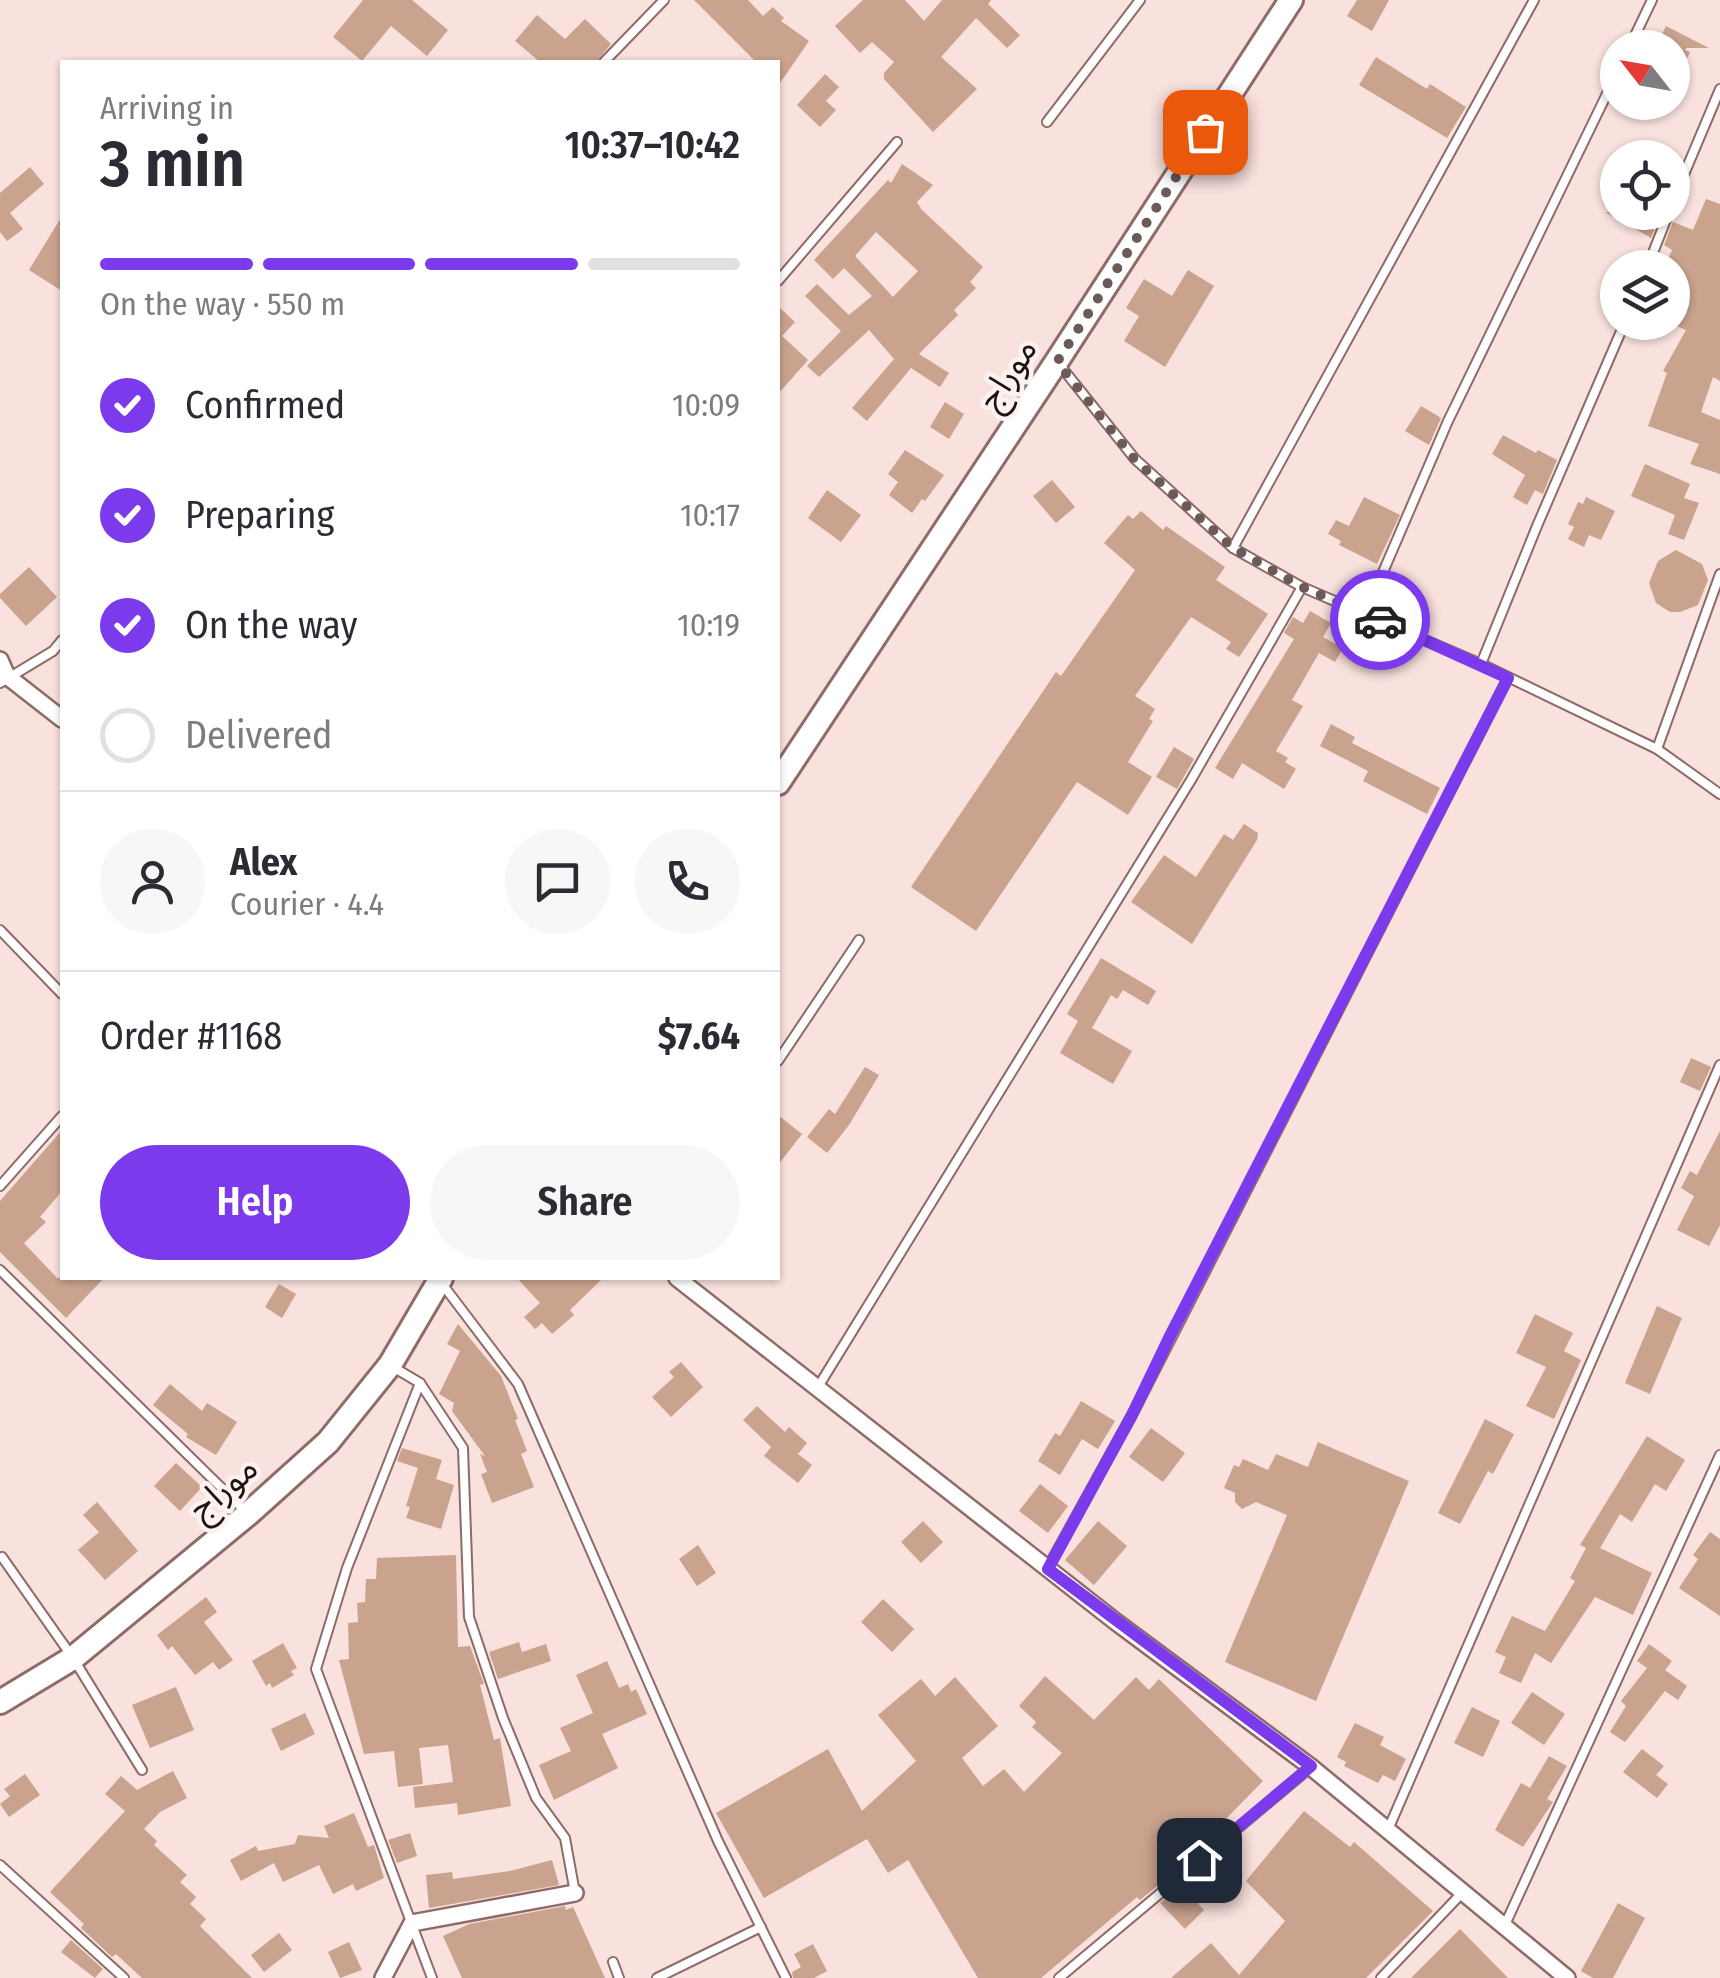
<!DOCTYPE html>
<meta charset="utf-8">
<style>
:root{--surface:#fff;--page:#f7f7f7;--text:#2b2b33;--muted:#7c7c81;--line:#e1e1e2;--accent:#7c3aed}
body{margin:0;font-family:"Fira Sans Condensed","Noto Sans Arabic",sans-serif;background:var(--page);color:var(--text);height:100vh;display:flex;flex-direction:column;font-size:38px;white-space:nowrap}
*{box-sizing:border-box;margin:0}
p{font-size:32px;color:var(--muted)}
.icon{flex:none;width:55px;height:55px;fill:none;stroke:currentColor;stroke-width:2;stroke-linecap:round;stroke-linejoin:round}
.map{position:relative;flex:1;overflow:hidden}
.details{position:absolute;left:60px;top:60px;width:720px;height:1220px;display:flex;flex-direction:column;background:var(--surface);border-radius:0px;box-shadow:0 2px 8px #0004}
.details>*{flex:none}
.needle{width:65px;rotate:301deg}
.tools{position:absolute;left:1600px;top:30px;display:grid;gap:20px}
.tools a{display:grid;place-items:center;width:90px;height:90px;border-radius:50%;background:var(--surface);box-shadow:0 2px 8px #0004;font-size:50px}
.pin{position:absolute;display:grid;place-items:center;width:85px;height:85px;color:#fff;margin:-42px;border-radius:20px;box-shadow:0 5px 15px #0006}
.courier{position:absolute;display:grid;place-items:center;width:100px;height:100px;margin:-50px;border:8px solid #7c3aed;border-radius:50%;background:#fff;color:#222;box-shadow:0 2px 12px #0007}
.summary em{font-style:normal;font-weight:600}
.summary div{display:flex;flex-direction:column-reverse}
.summary{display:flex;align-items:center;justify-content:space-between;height:170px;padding:0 40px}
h1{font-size:65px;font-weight:600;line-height:75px}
.bar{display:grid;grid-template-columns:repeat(4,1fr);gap:15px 10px;align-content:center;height:120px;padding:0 40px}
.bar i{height:12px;border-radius:8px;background:var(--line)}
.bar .active{background:var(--accent)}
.bar p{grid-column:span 4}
.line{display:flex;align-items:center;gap:25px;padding:0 40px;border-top:2px solid var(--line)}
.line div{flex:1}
.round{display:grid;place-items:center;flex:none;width:105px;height:105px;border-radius:52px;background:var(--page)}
ol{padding:0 40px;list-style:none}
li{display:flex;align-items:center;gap:30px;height:110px}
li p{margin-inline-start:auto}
li .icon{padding:10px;border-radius:50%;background:var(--accent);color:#fff;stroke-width:4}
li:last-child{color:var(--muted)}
li i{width:55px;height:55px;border:5px solid var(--line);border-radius:50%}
.action{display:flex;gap:20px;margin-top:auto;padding:20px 40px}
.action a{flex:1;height:115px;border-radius:60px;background:var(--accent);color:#fff;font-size:40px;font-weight:600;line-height:115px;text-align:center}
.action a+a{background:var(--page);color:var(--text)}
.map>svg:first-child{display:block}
.building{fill:#caa38e;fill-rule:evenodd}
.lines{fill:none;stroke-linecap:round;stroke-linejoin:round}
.lane-casing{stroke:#8e6b66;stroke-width:12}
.street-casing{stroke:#8e6b66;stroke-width:20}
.secondary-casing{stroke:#8e6b66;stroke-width:28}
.lane{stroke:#fff;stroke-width:8}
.street{stroke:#fff;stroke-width:15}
.secondary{stroke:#fff;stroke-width:22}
.done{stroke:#6b5a58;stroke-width:10;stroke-dasharray:0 18}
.route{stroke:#7c3aed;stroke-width:12}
.labels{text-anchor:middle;stroke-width:9;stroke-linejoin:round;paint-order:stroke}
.street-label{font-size:35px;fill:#1f1210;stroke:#fbf2f1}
</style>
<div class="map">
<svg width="1720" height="1978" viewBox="0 0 1720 1978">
<rect width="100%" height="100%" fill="#f9e1dd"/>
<g class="building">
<polygon points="363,0 412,0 448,30 427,56 391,26 362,61 333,37"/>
<polygon points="694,0 748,0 763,16 773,7 784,18 781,21 809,41 778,86 778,62 756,62"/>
<polygon points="863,0 905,0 924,21 942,0 991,0 988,4 1020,35 1007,48 976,18 941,57 977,89 933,132 884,79 884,73 894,62 872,42 860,53 835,26"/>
<polygon points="1357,0 1389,0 1372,31 1347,16"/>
<polygon points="537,15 565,39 585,19 611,44 596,62 540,62 515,41"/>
<polygon points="1666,26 1709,48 1687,48 1685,50 1690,52 1672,88 1672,48 1655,48"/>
<polygon points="1376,57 1427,89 1430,84 1466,107 1447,138 1359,85"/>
<polygon points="825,74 839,87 826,101 836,110 820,127 797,105"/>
<path d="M902,164L933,185L917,202L922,210L983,267L970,282L976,288L954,310L958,315L919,354L949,373L940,387L911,368L867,421L852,408L894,359L869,330L819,377L807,366L841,331L805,296L817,284L849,315L872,296L844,268L833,279L814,260L888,180L891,183ZM876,232L918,271L893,297L855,256Z"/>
<polygon points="30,167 44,184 10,213 23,229 7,241 0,232 0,193"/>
<polygon points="1706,199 1720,204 1720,381 1713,377 1701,412 1720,420 1720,474 1690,464 1699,444 1648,426 1667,373 1663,371 1686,330 1672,324 1672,268 1664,268 1672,250 1664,245 1673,222 1693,230"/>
<polygon points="1605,212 1651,212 1659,216 1651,238"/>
<polygon points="62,216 62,291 29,270"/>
<polygon points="1188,270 1214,286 1165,367 1124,341 1139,316 1126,308 1144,279 1172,296"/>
<polygon points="778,306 795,322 782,336 808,360 778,394"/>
<polygon points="945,402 964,414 949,439 930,427"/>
<polygon points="1421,406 1441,418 1429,445 1405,431"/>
<polygon points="1503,435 1536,453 1538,450 1557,460 1543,494 1535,490 1527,505 1513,497 1525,475 1492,454"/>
<polygon points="905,450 944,475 925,501 922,499 912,513 889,495 898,482 888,474"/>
<polygon points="1645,464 1690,484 1684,498 1699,503 1684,540 1668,534 1675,515 1631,496"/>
<polygon points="1052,480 1075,507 1056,523 1033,496"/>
<polygon points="827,490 861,515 841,542 808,518"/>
<polygon points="1364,497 1400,515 1377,564 1339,545 1341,541 1328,534 1336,520 1349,526"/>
<polygon points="1586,497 1615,511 1601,540 1589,535 1584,547 1568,539 1574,527 1568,524 1578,502 1583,504"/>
<polygon points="1141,511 1163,530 1166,526 1225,567 1216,580 1268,614 1239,657 1226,649 1231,642 1191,617 1135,696 1155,709 1149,719 1153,721 1128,762 1152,777 1128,815 1077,782 976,931 911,887 1056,672 1061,676 1135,570 1104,543 1128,515 1133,519"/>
<polygon points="1676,550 1702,564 1708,580 1698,605 1680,612 1670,612 1656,603 1649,583 1658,561"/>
<polygon points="29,567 57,597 26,626 0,598 0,594"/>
<polygon points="1310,611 1331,623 1323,637 1343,648 1335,662 1319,653 1292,700 1303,706 1276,751 1288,758 1285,762 1296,769 1284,789 1242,763 1233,779 1215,768 1294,639 1284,633 1293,617 1303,623"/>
<polygon points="1331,724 1355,737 1352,743 1440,788 1427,814 1363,781 1368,771 1320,746"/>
<polygon points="1174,747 1194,759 1177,789 1156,777"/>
<polygon points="1244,824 1258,833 1257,840 1192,944 1131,902 1164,855 1196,877 1224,834 1233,840"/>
<polygon points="1101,958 1156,991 1148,1005 1123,990 1117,999 1111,995 1092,1028 1132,1051 1113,1084 1060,1053 1078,1021 1067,1014"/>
<polygon points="1691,1058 1711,1067 1700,1091 1680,1082"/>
<polygon points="865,1067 879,1075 849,1125 827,1153 807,1137 829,1109 835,1114"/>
<polygon points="778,1115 802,1134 778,1165"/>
<polygon points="62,1130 62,1191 40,1217 46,1222 24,1243 57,1278 104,1278 66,1318 0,1252 0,1201"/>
<polygon points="1720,1131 1720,1225 1709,1246 1677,1230 1694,1196 1681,1188 1690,1171 1697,1175"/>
<polygon points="517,1278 603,1278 570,1310 574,1315 552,1334 542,1323 535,1329 524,1317 540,1303"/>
<polygon points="279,1284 296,1294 282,1318 265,1307"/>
<polygon points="1657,1306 1682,1318 1650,1394 1625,1383"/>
<polygon points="1535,1314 1573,1333 1564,1351 1581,1360 1554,1419 1526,1406 1546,1367 1516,1353"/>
<polygon points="458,1324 501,1376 518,1419 515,1420 527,1451 521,1454 534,1487 492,1503 481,1474 487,1472 480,1454 485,1456 452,1411 454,1403 439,1394 460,1351 447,1344"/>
<polygon points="681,1362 703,1387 671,1417 652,1397 674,1377 669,1372"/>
<polygon points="170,1384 202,1411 207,1403 237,1422 216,1455 186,1437 188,1434 153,1405"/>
<polygon points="1081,1401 1115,1421 1098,1449 1082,1439 1060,1475 1038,1461 1055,1433 1060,1436"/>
<polygon points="757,1406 785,1432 789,1427 807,1443 798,1454 812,1465 798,1483 764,1456 771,1447 743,1420"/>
<polygon points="1485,1419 1514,1434 1493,1474 1488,1471 1460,1524 1438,1513"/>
<polygon points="1151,1428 1185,1453 1163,1482 1129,1457"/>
<polygon points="1647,1436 1685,1460 1666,1491 1655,1484 1632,1522 1620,1514 1600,1548 1652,1573 1633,1615 1595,1597 1551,1663 1535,1653 1521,1683 1499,1673 1506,1657 1495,1652 1512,1616 1545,1631 1575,1581 1570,1578 1586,1548 1580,1545"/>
<polygon points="1318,1442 1409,1481 1316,1701 1225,1662 1287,1515 1256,1502 1242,1509 1235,1502 1235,1493 1224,1488 1234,1465 1239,1467 1243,1459 1268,1470 1276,1454 1308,1467"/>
<polygon points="402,1448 442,1460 436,1479 454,1485 441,1529 406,1518 410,1507 406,1506 418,1468 397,1461"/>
<polygon points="176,1463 202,1487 180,1511 154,1486"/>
<polygon points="1040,1484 1068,1506 1048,1533 1019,1511"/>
<polygon points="97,1502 138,1551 105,1580 78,1550 99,1532 83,1515"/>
<polygon points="923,1521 943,1542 921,1563 901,1542"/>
<polygon points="1098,1521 1127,1546 1094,1585 1065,1560"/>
<polygon points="1710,1532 1720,1539 1720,1616 1679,1588 1698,1559 1693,1555"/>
<polygon points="698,1545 716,1573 697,1586 679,1559"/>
<polygon points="456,1555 458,1647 470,1646 484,1684 480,1685 494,1740 500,1738 511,1806 458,1815 457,1803 415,1808 413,1787 453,1782 448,1745 419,1748 423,1784 398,1787 394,1751 364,1754 339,1660 349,1659 348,1623 358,1622 357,1603 365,1602 366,1579 376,1579 377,1558"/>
<polygon points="206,1597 217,1612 204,1622 233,1660 219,1670 213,1662 195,1675 172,1646 168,1650 157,1635"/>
<polygon points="883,1599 914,1629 892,1652 861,1622"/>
<polygon points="519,1642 522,1652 546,1644 551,1661 498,1679 489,1652"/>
<polygon points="283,1643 297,1668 291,1671 294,1675 272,1688 270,1683 266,1686 252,1661"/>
<polygon points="1649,1644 1672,1661 1665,1670 1687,1686 1678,1700 1665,1691 1625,1742 1610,1732 1626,1706 1621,1701 1647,1668 1637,1661"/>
<polygon points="607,1661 619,1688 628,1684 631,1692 636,1689 647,1714 602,1734 618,1768 554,1800 539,1765 571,1751 560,1728 593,1713 576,1675"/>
<polygon points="1045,1676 1094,1720 1136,1677 1149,1690 1159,1679 1263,1781 1173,1873 1140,1900 1137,1897 1041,1978 978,1978 908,1860 888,1873 867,1839 764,1898 716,1813 828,1749 862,1811 916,1761 878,1715 921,1679 935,1696 955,1677 998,1726 962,1758 983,1786 1004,1769 1024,1792 1062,1753 1032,1727 1036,1722 1019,1706"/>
<polygon points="176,1687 194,1730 150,1748 132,1705"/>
<polygon points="1532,1692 1565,1714 1544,1745 1511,1723"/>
<polygon points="1472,1707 1500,1721 1483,1757 1454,1743"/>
<polygon points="305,1713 315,1734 281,1751 271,1729"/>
<polygon points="1355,1723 1384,1737 1380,1745 1406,1759 1395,1781 1383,1775 1378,1783 1344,1766 1346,1762 1337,1757"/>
<polygon points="1642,1749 1664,1766 1656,1775 1668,1784 1657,1798 1623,1772"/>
<polygon points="1549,1756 1567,1766 1547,1799 1553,1802 1523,1847 1495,1830 1521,1783 1530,1788"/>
<polygon points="173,1771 187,1798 160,1812 144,1829 157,1841 154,1845 187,1875 180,1882 196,1897 190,1904 206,1919 200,1926 252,1978 142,1978 116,1954 112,1957 81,1928 84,1924 50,1892 125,1811 105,1794 121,1776 137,1790"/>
<polygon points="25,1774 40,1795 9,1817 0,1804 10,1796 4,1789"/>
<polygon points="1304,1811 1350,1847 1354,1842 1433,1911 1366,1978 1171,1978 1211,1943 1239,1975 1285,1921 1246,1881"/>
<polygon points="354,1813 368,1847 374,1845 384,1878 356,1891 353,1884 333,1894 319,1865 283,1882 274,1863 241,1881 230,1860 256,1846 258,1851 295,1844 298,1835 329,1838 324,1826"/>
<polygon points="410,1833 417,1856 397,1863 388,1840"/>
<polygon points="552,1860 559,1885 429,1908 426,1875 452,1872 453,1879 510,1871"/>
<polygon points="1181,1886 1204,1910 1185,1929 1160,1903"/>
<polygon points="1618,1903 1645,1918 1613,1978 1593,1978 1581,1971"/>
<polygon points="565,1906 566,1910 573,1907 605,1978 462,1978 443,1936 469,1924"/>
<polygon points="1460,1929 1508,1978 1411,1978"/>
<polygon points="279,1933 292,1950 264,1972 251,1955"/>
<polygon points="71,1940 103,1969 95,1978 61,1952"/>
<polygon points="349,1942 362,1970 340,1978 328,1952"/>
<polygon points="813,1944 827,1971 814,1978 793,1978 792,1972 801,1967 794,1954"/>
</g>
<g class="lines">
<defs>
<g id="lane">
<polyline points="1629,48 1652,0"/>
<polyline points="604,62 664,0"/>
<polyline points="1047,122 1140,0"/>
<polyline points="1672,203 1720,89"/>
<polyline points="1647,268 1669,212"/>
<polyline points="778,281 897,142"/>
<polyline points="1059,364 1135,459 1233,548 1302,587 1481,664 1657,749 1720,794"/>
<polyline points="1233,548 1534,0"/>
<polyline points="1365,614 1448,421 1618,71"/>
<polyline points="1481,664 1537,526 1625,322"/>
<polyline points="0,683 53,651 62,640"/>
<polyline points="1657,749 1720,574"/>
<polyline points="0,930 62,994"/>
<polyline points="778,1061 859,940"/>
<polyline points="0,1186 62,1116"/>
<polyline points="0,1270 245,1511"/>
<polyline points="443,1285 518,1384 718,1841 786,1978"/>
<polyline points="393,1367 420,1383 463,1448 469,1617 503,1718 536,1798 565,1838 575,1893"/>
<polyline points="420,1383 347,1568 316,1669 432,1978"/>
<polyline points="818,1387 1191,780 1302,587"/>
<polyline points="2,1557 73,1658 142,1770"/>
<polyline points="1047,1569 1132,1415 1508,678"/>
<polyline points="1387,1832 1720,1065"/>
<polyline points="0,1865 124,1978"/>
<polyline points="1504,1927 1720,1455"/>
<polyline points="613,1962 619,1978"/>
<polyline points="657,1978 761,1927"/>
<polyline points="1059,1978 1311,1767"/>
<polyline points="1381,1978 1462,1893"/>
</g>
<g id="street">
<polyline points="0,660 7,676 62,719"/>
<polyline points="677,1278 1116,1622 1311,1767 1567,1978"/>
<polyline points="383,1978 412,1923 575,1893"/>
</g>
<g id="secondary">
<polyline points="778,783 1057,361 1291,0"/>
<polyline points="0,1702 73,1658 248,1514 328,1442 390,1365 441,1278"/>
</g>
</defs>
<use href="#lane" class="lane-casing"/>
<use href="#street" class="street-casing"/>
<use href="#secondary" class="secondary-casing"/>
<use href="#lane" class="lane"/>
<use href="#street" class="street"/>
<use href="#secondary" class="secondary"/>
</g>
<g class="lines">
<polyline class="done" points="1205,132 1057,362 1135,460 1233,548 1302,587 1380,620"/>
<polyline class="route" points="1199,1860 1311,1766 1048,1569 1132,1415 1169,1338 1508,678 1380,620"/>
</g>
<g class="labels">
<g class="street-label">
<text transform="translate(1007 374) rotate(-57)" y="12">موراج</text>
<text transform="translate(223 1488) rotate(-41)" y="12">موراج</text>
</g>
</g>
</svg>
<div class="tools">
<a><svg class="needle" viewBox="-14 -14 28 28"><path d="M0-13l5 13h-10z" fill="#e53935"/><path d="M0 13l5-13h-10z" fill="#7c7c81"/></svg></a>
<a><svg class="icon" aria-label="locate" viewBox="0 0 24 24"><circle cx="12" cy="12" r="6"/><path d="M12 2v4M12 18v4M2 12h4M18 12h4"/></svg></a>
<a><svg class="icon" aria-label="layers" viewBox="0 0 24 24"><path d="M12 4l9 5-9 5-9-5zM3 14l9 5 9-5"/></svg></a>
</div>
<div class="pin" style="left:1205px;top:132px;background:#ea580c"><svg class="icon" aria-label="bag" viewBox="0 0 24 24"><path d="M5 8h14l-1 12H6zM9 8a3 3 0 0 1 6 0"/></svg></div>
<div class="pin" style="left:1199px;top:1860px;background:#1f2937"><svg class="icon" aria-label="home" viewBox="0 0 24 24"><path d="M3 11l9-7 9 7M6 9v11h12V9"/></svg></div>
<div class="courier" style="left:1380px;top:620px"><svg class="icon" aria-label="car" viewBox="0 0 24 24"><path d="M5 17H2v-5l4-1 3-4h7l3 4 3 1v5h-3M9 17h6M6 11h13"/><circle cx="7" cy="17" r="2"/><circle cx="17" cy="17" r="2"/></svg></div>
<section class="details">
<div class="summary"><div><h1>3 min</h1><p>Arriving in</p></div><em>10:37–10:42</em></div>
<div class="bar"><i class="active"></i><i class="active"></i><i class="active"></i><i></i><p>On the way · 550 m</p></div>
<ol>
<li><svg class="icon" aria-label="check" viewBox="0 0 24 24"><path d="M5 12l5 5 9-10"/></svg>Confirmed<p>10:09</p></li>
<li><svg class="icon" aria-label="check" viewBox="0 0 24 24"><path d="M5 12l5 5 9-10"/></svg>Preparing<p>10:17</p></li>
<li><svg class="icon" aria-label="check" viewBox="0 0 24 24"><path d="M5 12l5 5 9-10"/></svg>On the way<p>10:19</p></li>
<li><i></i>Delivered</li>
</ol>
<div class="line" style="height:180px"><a class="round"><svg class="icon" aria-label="person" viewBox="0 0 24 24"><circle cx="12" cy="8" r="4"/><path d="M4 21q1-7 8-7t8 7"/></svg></a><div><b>Alex</b><p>Courier · 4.4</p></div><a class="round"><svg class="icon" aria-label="chat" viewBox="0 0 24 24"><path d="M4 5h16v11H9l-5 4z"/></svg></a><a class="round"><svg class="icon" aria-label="phone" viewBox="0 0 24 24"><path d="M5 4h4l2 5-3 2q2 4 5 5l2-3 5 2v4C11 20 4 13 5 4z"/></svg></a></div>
<div class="line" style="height:130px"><div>Order #1168</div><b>$7.64</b></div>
<div class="action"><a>Help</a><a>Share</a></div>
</section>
</div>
